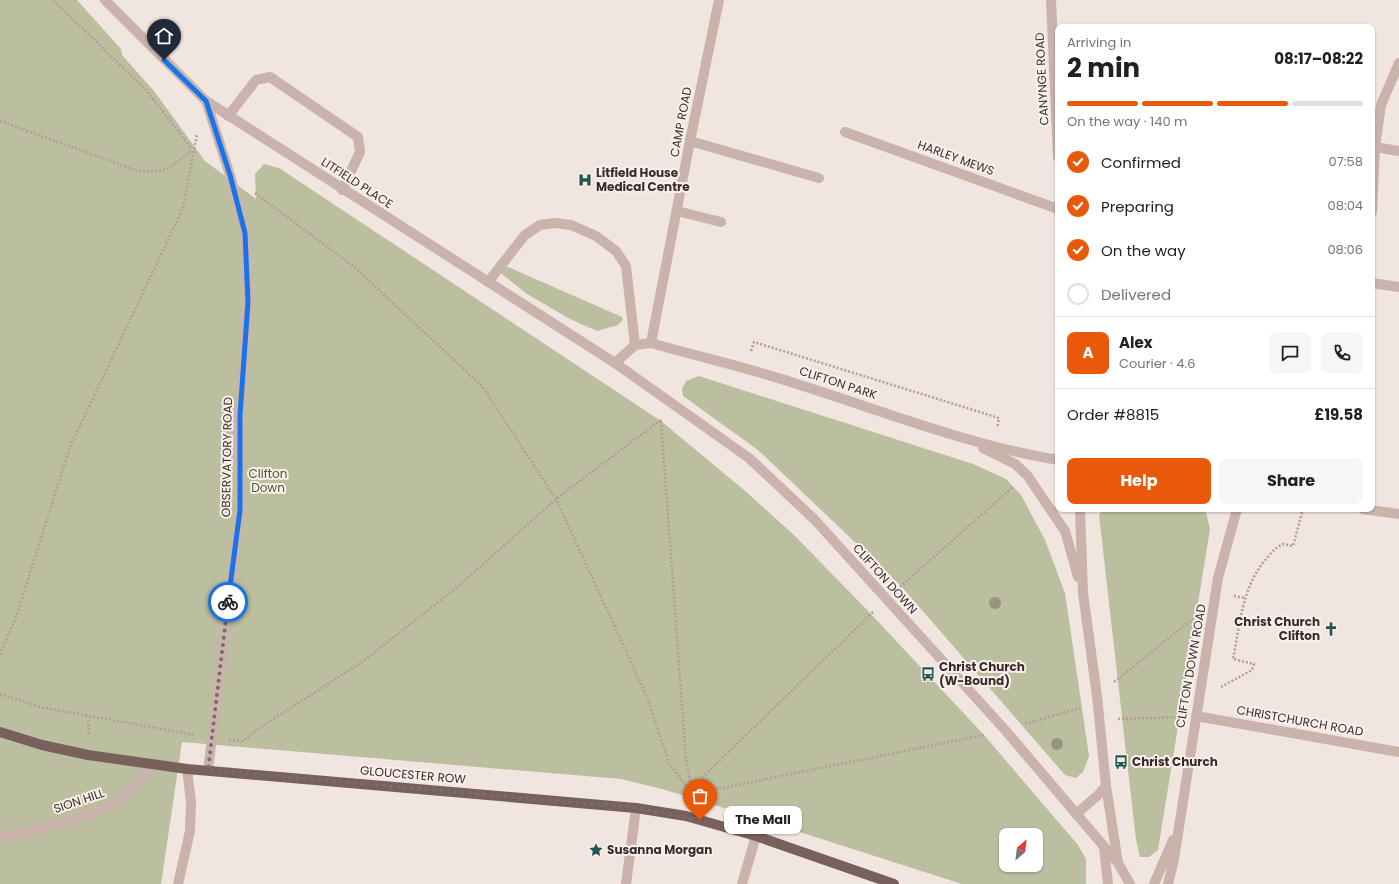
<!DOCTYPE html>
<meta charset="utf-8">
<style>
:root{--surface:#fff;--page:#f6f6f6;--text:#202124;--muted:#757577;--line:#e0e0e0;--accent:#ea580c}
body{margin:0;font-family:Poppins,sans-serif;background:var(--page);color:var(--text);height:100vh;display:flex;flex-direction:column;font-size:15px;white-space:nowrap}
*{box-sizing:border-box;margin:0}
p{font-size:13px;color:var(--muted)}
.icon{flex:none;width:22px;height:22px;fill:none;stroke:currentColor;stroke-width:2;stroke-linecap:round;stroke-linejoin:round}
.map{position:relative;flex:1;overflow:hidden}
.sheet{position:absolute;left:1055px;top:24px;width:320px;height:488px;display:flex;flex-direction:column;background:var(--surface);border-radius:8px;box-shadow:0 1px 3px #0004}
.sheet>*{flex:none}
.needle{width:26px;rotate:28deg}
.fabs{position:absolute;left:999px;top:828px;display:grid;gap:8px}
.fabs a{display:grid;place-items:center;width:44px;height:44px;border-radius:8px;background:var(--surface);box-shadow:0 1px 3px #0004;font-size:20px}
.pin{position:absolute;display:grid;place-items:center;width:34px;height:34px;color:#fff;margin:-41px -17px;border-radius:50% 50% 50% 0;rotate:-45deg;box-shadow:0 0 4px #0007}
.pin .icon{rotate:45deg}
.courier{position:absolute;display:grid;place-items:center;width:40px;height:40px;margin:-20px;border:3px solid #1a73e8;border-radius:50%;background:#fff;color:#222;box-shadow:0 1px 5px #0007}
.bubble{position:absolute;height:28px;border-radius:8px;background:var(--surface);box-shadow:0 1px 3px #0004;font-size:13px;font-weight:700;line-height:28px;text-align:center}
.summary em{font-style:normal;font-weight:700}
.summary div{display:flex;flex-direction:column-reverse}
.summary{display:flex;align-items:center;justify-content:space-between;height:68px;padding:0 12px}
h1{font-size:26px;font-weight:700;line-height:30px}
.bar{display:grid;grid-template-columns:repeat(4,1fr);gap:6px 4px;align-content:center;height:48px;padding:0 12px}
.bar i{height:5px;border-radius:3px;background:var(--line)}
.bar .current{background:var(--accent)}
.bar p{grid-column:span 4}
.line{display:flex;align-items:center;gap:10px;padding:0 12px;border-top:1px solid var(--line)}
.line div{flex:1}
.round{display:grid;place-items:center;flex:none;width:42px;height:42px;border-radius:8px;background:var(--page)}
ol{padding:0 12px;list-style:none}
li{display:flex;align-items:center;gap:12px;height:44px}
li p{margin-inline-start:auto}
li .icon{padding:4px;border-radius:50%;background:var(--accent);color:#fff;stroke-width:4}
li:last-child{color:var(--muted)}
li i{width:22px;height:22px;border:2px solid var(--line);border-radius:50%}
.action{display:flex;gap:8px;margin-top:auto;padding:8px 12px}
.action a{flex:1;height:46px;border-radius:8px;background:var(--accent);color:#fff;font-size:16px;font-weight:700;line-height:46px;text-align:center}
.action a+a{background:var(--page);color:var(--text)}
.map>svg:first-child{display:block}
.green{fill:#bbbfa0;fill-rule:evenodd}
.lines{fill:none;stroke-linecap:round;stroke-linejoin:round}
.path{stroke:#b49d96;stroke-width:2.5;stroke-dasharray:2 2;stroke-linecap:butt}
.minor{stroke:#c9b3ac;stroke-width:10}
.major{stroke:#78605c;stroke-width:10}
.tree{fill:#97957f}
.done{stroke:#786d69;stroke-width:4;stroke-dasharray:0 7.2}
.route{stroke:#1a73e8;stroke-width:5}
.labels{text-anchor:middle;stroke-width:4;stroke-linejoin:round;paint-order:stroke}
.street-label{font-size:12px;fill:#372c2a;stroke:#f9f0eb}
.poi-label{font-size:12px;font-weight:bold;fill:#372c2a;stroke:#f9f0eb;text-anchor:start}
.park-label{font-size:12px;fill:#4d5430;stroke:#f9f0eb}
</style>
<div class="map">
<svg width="1399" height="884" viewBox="0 0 1399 884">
<rect width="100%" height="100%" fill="#f1e5df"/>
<g class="green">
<path d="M0,0H77L121,49L122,55L154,91L205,161L256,199L255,174L264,164L279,168L661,421L744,490L794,535L871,614L984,735L1078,845L1086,859V884H962L721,807L662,789L621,779L182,742L161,884H0ZM1006,835H1036V865H1006Z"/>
<polygon points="500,265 508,267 622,317 623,320 618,325 597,331 570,319 527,294 497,270"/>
<polygon points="699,376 973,464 1006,479 1021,495 1045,540 1065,593 1089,756 1083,772 1076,778 1065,775 901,586 758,450 683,396 682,389 686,381"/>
<polygon points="1103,509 1202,509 1206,512 1210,529 1158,850 1149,857 1140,857 1136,840 1099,515"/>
</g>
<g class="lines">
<g class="path">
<polyline points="53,0 146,90 192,149"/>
<path d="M0,121L138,171C167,173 170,168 192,150"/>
<polyline points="255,193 353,266 482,386 556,499 647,697 669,763 692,794"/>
<polyline points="751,351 754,342 999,418 997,428"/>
<polyline points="661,421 686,759 692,793"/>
<polyline points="900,587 1013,487"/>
<polyline points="1234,596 1245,598"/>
<polyline points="0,655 16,617 70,447 183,208 197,134"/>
<polyline points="1114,682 1193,619"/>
<path d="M1221,687L1252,670L1254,664L1233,659C1240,624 1242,586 1267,558C1272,552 1276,547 1283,544L1293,546L1303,509"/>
<polyline points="0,694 40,707 195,735"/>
<polyline points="88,716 89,736"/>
<polyline points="1118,719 1179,717"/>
<polyline points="1025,724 1080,708"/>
<polyline points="229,740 243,741 255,731 362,662 460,585 556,499 662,419"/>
<polyline points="692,794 984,735"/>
<polyline points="692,795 704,776 874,611"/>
</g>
<g class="minor">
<polyline points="105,0 206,101 615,363 749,458 814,519 1006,731 1118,863 1130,884"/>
<polyline points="1051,0 1058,157"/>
<polyline points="206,101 230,175 245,233 248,302 239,415 240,510 208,770"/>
<polyline points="228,116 256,80 270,77 358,137 360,152 342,190"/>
<polyline points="845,132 1058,209"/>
<polyline points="690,141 819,178"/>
<polyline points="1375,147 1399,151"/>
<polyline points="677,211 721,222"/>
<polyline points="1372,212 1375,147 1381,105 1399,63"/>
<polyline points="488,282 525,235 540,225 555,223 571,225 596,236 616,251 626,266 635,345"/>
<polyline points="1372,283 1399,287"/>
<polyline points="651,343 690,141 719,0"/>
<path d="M615,363L635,345L651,343C700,357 749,368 797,384C883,411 968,445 1058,460"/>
<polyline points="983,448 1015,464 1027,475 1065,531 1078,577"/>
<polyline points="1080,509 1083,593 1097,696 1106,786 1118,863"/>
<polyline points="1363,509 1399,514"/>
<polyline points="1196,716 1399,752"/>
<polyline points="1076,814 1097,796 1106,786"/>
<path d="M0,838C35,829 93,819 120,799C133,790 142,777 151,764"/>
<polyline points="1104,847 1108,884"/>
<polyline points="178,884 190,831 191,802 187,769"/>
<polyline points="626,884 636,808"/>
<polyline points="742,884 756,836"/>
<polyline points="1154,884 1173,840"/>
<polyline points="1168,884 1174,859 1218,578 1237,509"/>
</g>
<polyline class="major" points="0,732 42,745 88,755 187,769 636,808 686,816 756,836 894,884"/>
</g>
<g class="tree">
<circle cx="995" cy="603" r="6"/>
<circle cx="1057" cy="744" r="6"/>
</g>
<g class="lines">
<polyline class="done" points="228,602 208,770 636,808 700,820"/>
<polyline class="route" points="164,60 206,101 230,175 245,233 248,302 240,415 240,510 228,602"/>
</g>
<defs>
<symbol id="hospital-bare" viewBox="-9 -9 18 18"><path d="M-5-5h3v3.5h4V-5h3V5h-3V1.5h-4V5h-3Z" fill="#225650" stroke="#f9f0eb" stroke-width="2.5" paint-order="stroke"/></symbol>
<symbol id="church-bare" viewBox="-9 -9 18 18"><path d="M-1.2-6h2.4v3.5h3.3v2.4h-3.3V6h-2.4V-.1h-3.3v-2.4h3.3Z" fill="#225650" stroke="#f9f0eb" stroke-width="2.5" paint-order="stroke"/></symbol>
<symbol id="bus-bare" viewBox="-9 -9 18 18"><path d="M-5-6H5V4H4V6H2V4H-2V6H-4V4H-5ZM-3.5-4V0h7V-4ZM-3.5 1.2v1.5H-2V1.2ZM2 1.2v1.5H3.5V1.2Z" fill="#225650" stroke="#f9f0eb" stroke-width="2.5" paint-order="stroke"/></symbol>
<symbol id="sight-bare" viewBox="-9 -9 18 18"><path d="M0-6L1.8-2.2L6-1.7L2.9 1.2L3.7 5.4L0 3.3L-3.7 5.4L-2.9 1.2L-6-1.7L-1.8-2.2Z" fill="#225650" stroke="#f9f0eb" stroke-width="2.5" paint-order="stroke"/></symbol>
</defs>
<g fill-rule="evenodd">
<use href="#hospital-bare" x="575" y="170" width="20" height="20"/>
<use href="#church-bare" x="1321" y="619" width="20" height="20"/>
<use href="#bus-bare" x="918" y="664" width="20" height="20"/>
<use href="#bus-bare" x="1111" y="752" width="20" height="20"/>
<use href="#sight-bare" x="586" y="840" width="20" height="20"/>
</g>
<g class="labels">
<g class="street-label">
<text transform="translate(1042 79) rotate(-93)" y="4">CANYNGE ROAD</text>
<text transform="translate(681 122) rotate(-79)" y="4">CAMP ROAD</text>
<text transform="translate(956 158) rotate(20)" y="4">HARLEY MEWS</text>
<text transform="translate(357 183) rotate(33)" y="4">LITFIELD PLACE</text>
<text transform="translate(838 383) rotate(18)" y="4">CLIFTON PARK</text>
<text transform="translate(227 457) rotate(-89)" y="4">OBSERVATORY ROAD</text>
<text transform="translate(885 579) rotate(48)" y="4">CLIFTON DOWN</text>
<text transform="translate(1191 666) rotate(-80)" y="4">CLIFTON DOWN ROAD</text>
<text transform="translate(1300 721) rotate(10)" y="4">CHRISTCHURCH ROAD</text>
<text transform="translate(413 775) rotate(5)" y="4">GLOUCESTER ROW</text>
<text transform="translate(79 801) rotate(-19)" y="4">SION HILL</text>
</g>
<g class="poi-label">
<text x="596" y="177">Litfield House<tspan x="596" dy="14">Medical Centre</tspan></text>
<text x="1320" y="626" text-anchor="end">Christ Church<tspan x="1320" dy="14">Clifton</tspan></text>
<text x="939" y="671">Christ Church<tspan x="939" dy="14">(W-Bound)</tspan></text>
<text x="1132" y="766">Christ Church</text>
<text x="607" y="854">Susanna Morgan</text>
</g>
<g class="park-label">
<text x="268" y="478">Clifton<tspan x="268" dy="14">Down</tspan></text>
</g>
</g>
</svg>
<div class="fabs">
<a><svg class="needle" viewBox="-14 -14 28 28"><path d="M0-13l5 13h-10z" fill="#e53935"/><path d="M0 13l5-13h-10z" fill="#757577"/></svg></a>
</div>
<div class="pin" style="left:700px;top:820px;background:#ea580c"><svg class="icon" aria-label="bag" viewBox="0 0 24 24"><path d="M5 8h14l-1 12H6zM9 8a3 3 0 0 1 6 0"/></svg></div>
<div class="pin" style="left:164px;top:60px;background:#1f2937"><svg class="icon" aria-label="home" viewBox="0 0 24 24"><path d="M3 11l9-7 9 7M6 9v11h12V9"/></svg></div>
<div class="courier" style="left:228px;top:602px"><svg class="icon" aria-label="bike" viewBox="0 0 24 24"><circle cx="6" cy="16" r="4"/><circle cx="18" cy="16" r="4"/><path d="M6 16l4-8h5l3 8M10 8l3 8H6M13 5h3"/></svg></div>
<div class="bubble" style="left:724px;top:806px;width:78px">The Mall</div>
<section class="sheet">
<div class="summary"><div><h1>2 min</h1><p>Arriving in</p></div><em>08:17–08:22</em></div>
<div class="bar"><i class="current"></i><i class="current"></i><i class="current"></i><i></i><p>On the way · 140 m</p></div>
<ol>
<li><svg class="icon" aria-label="check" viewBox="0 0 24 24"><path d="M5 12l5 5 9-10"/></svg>Confirmed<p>07:58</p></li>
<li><svg class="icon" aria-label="check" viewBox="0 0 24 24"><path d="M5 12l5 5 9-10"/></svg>Preparing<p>08:04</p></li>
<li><svg class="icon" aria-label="check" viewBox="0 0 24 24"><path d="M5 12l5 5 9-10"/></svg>On the way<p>08:06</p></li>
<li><i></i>Delivered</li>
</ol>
<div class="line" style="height:72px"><b class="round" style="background:var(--accent);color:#fff">A</b><div><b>Alex</b><p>Courier · 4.6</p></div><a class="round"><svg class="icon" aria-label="chat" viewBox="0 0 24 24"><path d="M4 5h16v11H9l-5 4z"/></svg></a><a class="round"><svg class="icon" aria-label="phone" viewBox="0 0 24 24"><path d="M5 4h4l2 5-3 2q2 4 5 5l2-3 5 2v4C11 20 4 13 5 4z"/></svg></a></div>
<div class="line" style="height:52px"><div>Order #8815</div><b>£19.58</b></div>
<div class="action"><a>Help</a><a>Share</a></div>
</section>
</div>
